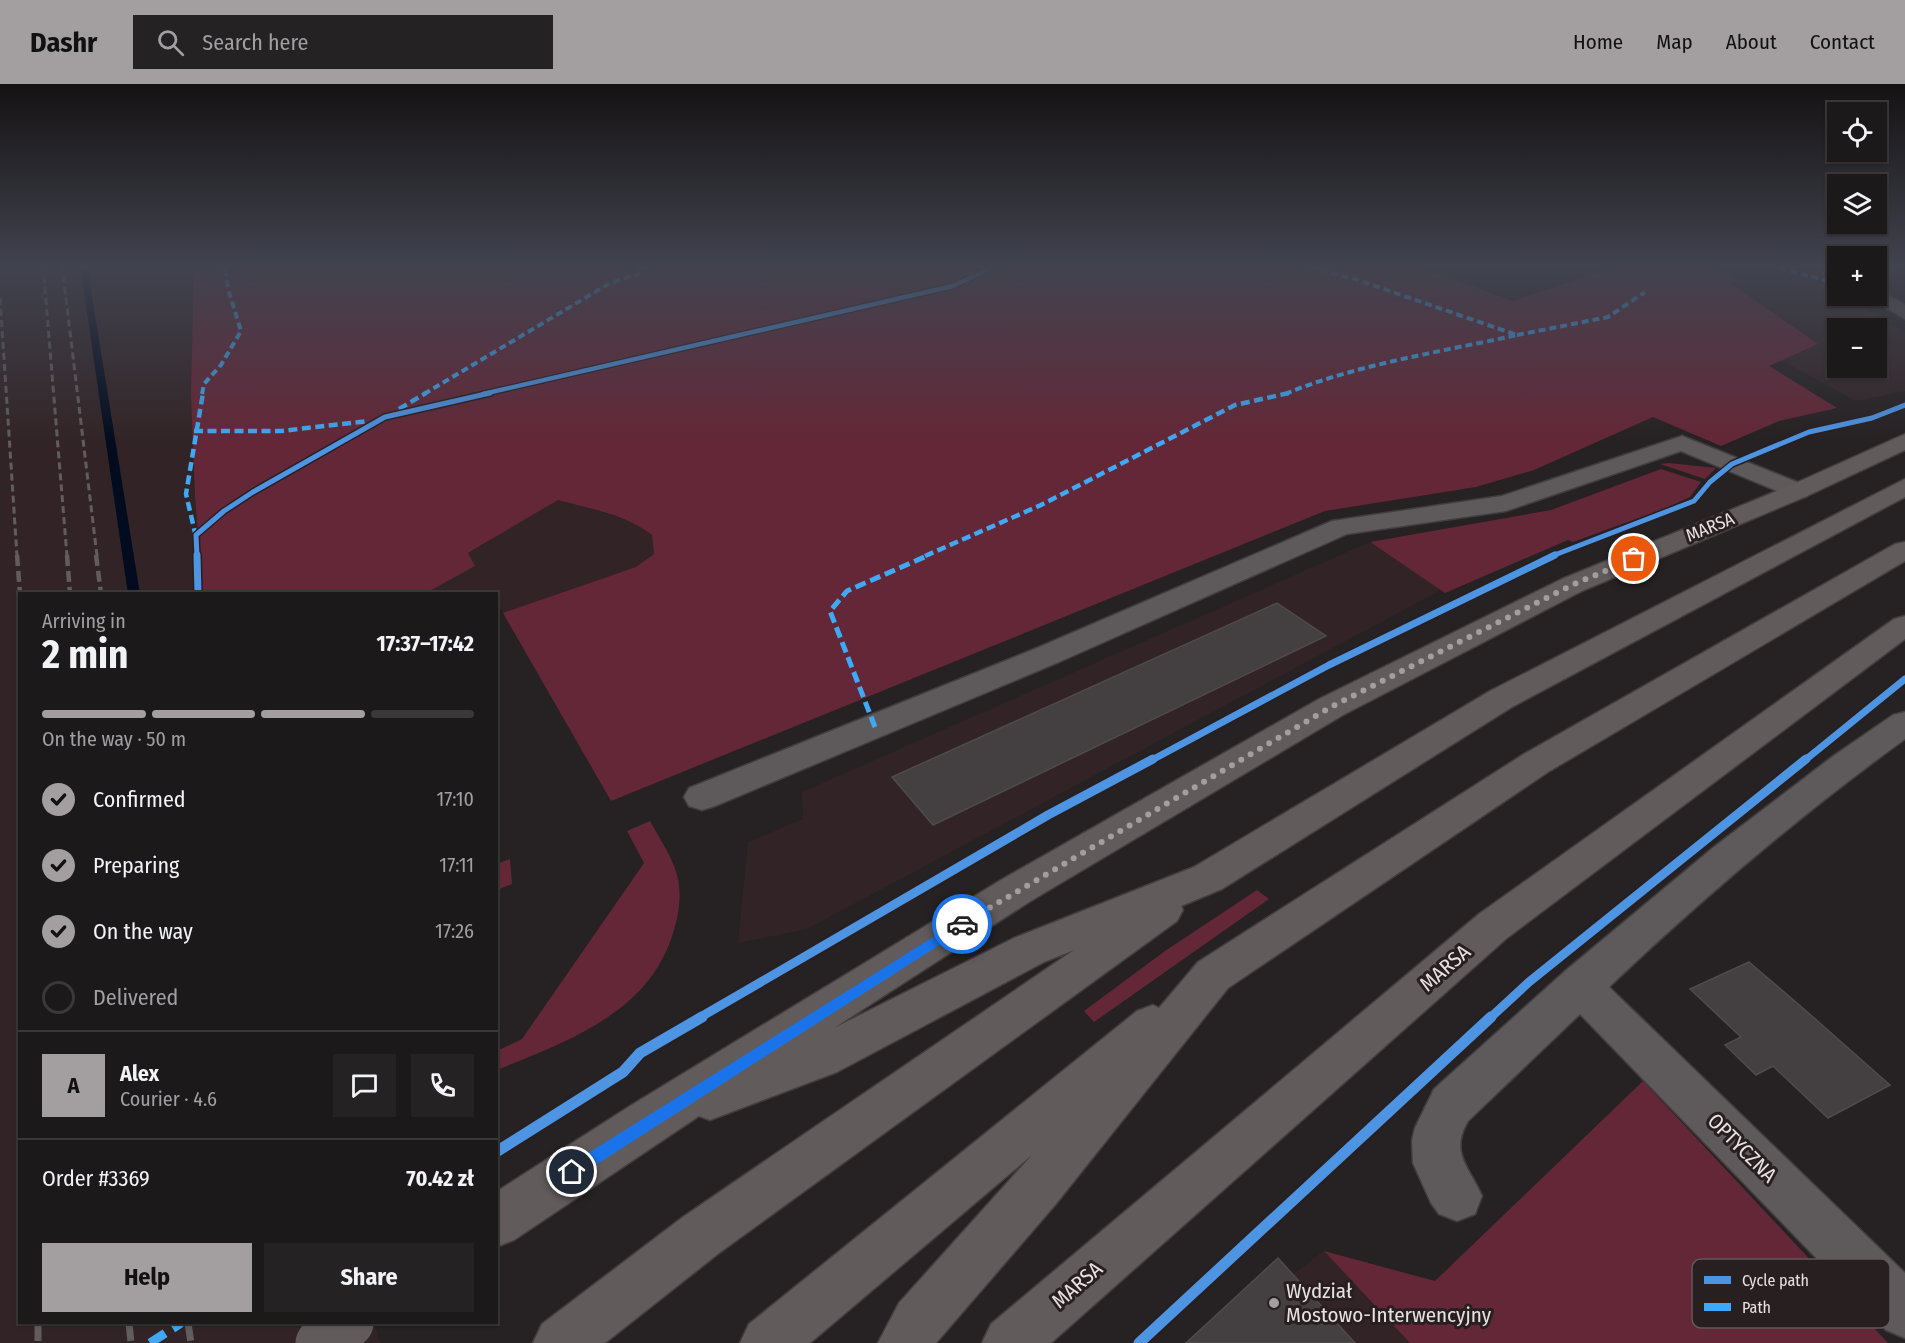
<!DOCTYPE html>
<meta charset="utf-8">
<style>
:root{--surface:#1c191a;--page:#252223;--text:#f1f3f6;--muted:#a0a0a2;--line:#3a3839;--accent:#a39e9f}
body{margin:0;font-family:"Fira Sans Condensed",sans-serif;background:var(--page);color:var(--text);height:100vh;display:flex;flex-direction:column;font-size:22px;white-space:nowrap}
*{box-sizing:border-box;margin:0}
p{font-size:20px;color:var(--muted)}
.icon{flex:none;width:33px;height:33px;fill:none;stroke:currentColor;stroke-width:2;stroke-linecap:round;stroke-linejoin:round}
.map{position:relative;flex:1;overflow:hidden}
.sheet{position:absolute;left:18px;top:508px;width:480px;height:732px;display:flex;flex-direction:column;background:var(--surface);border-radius:0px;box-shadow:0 2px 4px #0004,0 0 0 2px var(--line)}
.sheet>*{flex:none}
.buttons{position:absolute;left:1827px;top:18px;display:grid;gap:12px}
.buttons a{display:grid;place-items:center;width:60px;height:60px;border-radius:0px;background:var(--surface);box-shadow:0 2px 4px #0004,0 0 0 2px var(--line);font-size:30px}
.pin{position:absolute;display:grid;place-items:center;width:51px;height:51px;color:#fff;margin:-26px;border:3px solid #fff;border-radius:50%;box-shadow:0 2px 6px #0007}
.courier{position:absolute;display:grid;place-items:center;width:60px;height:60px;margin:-30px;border:4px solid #1a73e8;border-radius:50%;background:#fff;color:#222;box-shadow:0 2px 8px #0007}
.headline em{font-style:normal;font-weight:700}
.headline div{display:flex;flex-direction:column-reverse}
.headline{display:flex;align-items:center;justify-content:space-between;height:102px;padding:0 24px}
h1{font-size:39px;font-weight:700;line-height:45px}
.bar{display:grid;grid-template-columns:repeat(4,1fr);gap:9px 6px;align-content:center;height:72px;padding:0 24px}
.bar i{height:8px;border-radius:4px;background:var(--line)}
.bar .selected{background:var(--accent)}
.bar p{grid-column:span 4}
.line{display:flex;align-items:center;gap:15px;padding:0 24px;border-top:2px solid var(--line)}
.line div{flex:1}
.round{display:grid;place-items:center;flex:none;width:63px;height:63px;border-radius:0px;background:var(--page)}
ol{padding:0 24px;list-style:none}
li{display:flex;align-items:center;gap:18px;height:66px}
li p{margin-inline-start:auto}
li .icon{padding:6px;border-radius:50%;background:var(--accent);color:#111;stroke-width:4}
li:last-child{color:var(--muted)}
li i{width:33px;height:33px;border:3px solid var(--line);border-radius:50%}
.action{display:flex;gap:12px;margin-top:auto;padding:12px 24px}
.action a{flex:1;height:69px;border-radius:0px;background:var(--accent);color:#111;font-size:24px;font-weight:700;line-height:69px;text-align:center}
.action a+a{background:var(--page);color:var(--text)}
header{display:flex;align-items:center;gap:36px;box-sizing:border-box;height:84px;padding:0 30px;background:var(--accent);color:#111}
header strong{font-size:28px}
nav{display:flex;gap:33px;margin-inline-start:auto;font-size:21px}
.search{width:420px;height:54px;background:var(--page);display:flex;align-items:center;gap:15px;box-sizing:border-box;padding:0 21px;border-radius:0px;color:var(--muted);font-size:22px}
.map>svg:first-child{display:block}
.built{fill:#322426;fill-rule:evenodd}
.green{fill:#642737}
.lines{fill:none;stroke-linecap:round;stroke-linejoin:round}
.stream{fill:#030c1e;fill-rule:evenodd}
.building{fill:#443f40;stroke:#4f4b4c;stroke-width:1.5}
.minor-casing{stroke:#423e3f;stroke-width:3}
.major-casing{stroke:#423e3f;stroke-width:3}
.minor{fill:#5e5a5b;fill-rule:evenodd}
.major{fill:#625b5c;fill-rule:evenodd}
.rail-far2{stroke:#615d5e;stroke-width:3;stroke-dasharray:7 4;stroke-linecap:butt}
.rail-far1{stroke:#615d5e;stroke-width:4.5;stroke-dasharray:11 5;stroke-linecap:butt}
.rail{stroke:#615d5e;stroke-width:7;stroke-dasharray:18 9;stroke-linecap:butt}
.major-bridge-casing{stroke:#423e3f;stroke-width:52;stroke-linecap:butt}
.major-bridge{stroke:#625b5c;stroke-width:49}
.quiet-far3{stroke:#3fa9f5;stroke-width:4;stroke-dasharray:7 4;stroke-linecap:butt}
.quiet-far2{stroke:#3fa9f5;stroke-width:4.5;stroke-dasharray:9 4.5;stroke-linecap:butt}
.quiet-far1{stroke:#3fa9f5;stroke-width:5;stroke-dasharray:11 5;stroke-linecap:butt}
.quiet{stroke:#3fa9f5;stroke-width:9;stroke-dasharray:18 9;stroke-linecap:butt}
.cycleway-far4-casing{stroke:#281f21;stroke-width:7}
.cycleway-far3-casing{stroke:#281f21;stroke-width:8}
.cycleway-far2-casing{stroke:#281f21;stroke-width:10}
.cycleway-far1-casing{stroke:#281f21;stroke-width:13}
.cycleway-casing{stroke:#281f21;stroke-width:15}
.cycleway-far4{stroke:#4d94e3;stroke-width:4.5}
.cycleway-far3{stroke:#4d94e3;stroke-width:5}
.cycleway-far2{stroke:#4d94e3;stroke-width:7}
.cycleway-far1{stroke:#4d94e3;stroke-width:9}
.cycleway{stroke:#4d94e3;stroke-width:11}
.route{fill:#1a73e8}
.done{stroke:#a39e9f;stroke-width:6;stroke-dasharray:0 10.8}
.poi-dot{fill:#a39e9f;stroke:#281f21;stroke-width:2}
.labels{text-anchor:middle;stroke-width:6;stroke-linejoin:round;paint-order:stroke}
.street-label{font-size:18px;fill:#e7e1e2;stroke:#281f21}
.near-street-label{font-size:21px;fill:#e7e1e2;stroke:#281f21}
.near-poi-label{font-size:21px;fill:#e7e1e2;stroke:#281f21;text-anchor:start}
.key{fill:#281f21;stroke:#61595b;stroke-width:1.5}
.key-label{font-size:16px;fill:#e7e1e2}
</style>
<header>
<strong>Dashr</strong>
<div class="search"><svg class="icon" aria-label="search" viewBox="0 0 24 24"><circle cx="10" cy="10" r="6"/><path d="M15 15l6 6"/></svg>Search here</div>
<nav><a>Home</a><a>Map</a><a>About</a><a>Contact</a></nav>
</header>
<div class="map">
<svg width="1905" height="1259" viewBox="0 0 1905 1259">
<rect width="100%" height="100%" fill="#262122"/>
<g class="built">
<polygon points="0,181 194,181 193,387 203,510 20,510 20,1239 374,1239 380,1259 0,1259"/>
<path d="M1728,197L1825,199L1837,207L1838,212H1845L1905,249V307L1856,317L1781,276L1818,260ZM1838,244H1876V284H1838Z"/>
<polygon points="558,416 609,430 638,441 652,451 654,470 636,483 503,529 497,518 496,510 400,510"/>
<polygon points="1370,458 1441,506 807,845 738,859 748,758 803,735 802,708"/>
<polygon points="1324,1167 1410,1259 1207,1259 1198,1248 1278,1174 1293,1190"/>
</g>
<g class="green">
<path d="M194,181H1414L1513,217L1621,181H1714L1738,197L1729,198L1818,260L1769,282L1837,324L1779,337L1721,362L1653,333L1534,386L1476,403L1325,427L611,717L503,529L636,483L654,470L652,451C625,430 590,425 558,416L468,469L475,482L424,510H203L195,413L191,312Z"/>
<polygon points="1669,379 1716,384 1705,395 1660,380"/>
<polygon points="1661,385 1701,398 1690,413 1669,423 1573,458 1568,456 1445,509 1370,458 1551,426"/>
<path d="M650,737C658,752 668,766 674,782C683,803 680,828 673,849C649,929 568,957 497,986V967L522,955L644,779L627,747Z"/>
<polygon points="510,775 512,800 497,806 497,780"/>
<polygon points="1257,806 1269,815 1094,938 1084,927 1165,867"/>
<polygon points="1643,997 1888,1259 1410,1259 1324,1167 1435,1197"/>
</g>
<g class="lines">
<polygon class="stream" points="80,181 87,181 140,510 128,510"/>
</g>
<g class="building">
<polygon points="1277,519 1326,552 933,741 892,693"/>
<polygon points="1749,878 1805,926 1890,1001 1828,1034 1773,982 1756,991 1725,961 1741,953 1690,905"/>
<polygon points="1278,1174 1355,1259 1186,1259"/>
</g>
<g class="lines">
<defs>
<g id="minor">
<polygon points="1876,205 1905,221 1905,235 1870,214 1868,212 1876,212"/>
<polygon points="1682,352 1807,402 1811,407 1807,412 1798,415 1789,412 1681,367 1506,427 1347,450 1059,578 715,722 702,726 689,722 684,713 689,704 1037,564 1332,437 1502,412"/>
<path d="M1905,628V655C1800,731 1703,814 1609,903L1905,1189V1254L1886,1246L1580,930L1468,1037C1449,1069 1470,1084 1482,1112L1475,1130L1457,1137L1439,1130L1431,1119L1413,1079L1412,1056L1415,1044L1434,1005L1564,888L1714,763L1832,673L1893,631Z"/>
</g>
<g id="major">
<polygon points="1905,350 1905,366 1807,412 1582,507 1343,631 1029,818 834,944 1014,854 1194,783 1490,607 1905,395 1905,413 1512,623 1222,805 1181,822 1183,826 1177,837 719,1169 605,1259 533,1259 542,1240 683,1133 1074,866 1044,878 837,988 710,1036 699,1032 514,1156 496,1163 496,1108 630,1022 1001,796 1319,615 1562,495 1789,402"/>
<polygon points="1905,458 1905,477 1548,688 1228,904 1055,1121 936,1259 878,1259 899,1219 1032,1071 810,1259 740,1259 749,1240 1137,927 1153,921 1159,924 1198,878 1524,670 1895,460"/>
<polygon points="1905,532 1905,555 1507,854 1051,1259 982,1259 991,1240 1479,830 1894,535"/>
</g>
</defs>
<use href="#minor" class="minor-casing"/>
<use href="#major" class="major-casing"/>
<use href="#minor" class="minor"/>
<use href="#major" class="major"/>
<g class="rail-far2">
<polyline points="43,181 67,472"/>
<polyline points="62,181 97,472"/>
<polyline points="0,214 17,472"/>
</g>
<g class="rail-far1">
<polyline points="17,471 20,510"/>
<polyline points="67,471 70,510"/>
<polyline points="96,471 101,510"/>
</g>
<g class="rail">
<polyline points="38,1239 38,1259"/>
<polyline points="129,1239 131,1259"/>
<polyline points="188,1239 191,1259"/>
</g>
<defs>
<polyline id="major-bridge" points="320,1259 349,1239"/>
</defs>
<use href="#major-bridge" class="major-bridge-casing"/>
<use href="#major-bridge" class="major-bridge"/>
<g class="quiet-far3">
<polyline points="1769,181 1838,200"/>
<polyline points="1517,251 1608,233 1645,208"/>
<polyline points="202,310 204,300 221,281 241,247 228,205 225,184 230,181"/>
<polyline points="424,310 610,199 636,191 647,181"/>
<path d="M1285,310C1358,280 1440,268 1517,251L1358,196L1302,181"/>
</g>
<g class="quiet-far2">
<polyline points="399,325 426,309"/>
<polyline points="194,347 281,347 368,337"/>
<polyline points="196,453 186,410 203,309"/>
<polyline points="925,472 1041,421 1235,321 1289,309"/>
</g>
<polyline class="quiet-far1" points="875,643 830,527 847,507 929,471"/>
<polyline class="quiet" points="150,1259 181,1239"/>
<defs>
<polyline id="cycleway-far4" points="483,310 953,202 997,181"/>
<g id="cycleway-far3">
<polyline points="197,472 196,451 224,427 253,408 385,333 490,309"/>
<polyline points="1552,472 1694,417 1710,398 1732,380 1809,348 1872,334 1905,321"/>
</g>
<g id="cycleway-far2">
<polyline points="197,471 198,510"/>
<polyline points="1150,677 1329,581 1555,471"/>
<polyline points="1804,677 1905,595"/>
</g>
<g id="cycleway-far1">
<polyline points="699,934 1048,731 1153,675"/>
<polyline points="1490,934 1529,898 1806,675"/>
</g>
<g id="cycleway">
<polyline points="496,1068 623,988 640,969 702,933"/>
<polyline points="1139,1259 1491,933"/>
</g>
</defs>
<use href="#cycleway-far4" class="cycleway-far4-casing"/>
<use href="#cycleway-far3" class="cycleway-far3-casing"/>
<use href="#cycleway-far2" class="cycleway-far2-casing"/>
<use href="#cycleway-far1" class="cycleway-far1-casing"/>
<use href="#cycleway" class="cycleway-casing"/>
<use href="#cycleway-far4" class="cycleway-far4"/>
<use href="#cycleway-far3" class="cycleway-far3"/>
<use href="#cycleway-far2" class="cycleway-far2"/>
<use href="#cycleway-far1" class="cycleway-far1"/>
<use href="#cycleway" class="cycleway"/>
</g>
<linearGradient id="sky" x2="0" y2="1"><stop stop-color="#151213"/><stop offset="0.51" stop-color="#41434f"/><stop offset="1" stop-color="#41434f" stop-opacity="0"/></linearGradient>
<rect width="1905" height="358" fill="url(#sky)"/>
<polygon class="route" points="962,835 968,840 966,844 577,1093 572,1095 566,1093 564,1088 566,1083"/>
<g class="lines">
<polyline class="done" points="962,840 1331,623 1572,501 1634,475"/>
</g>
<circle class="poi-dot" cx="1274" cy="1219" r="6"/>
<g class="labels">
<g class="street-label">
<text transform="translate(1710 443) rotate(-22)" y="6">MARSA</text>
</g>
<g class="near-street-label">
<text transform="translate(1445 884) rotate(-41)" y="7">MARSA</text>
<text transform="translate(1742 1064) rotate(45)" y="7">OPTYCZNA</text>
<text transform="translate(1077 1201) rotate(-41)" y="7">MARSA</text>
</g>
<g class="near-poi-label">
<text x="1286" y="1214">Wydział<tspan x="1286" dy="24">Mostowo-Interwencyjny</tspan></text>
</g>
</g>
<rect x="1692" y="1175" width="198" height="69" rx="9" class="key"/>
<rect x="1704" y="1192" width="27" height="8" fill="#4d94e3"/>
<rect x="1704" y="1219" width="27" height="8" fill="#3fa9f5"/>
<g class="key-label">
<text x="1742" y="1202">Cycle path</text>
<text x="1742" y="1229">Path</text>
</g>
</svg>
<div class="buttons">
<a><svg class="icon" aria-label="locate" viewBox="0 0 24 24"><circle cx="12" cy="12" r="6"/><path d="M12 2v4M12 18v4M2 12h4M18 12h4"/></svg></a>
<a><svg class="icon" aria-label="layers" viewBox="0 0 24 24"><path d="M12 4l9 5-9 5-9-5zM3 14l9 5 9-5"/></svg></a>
<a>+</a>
<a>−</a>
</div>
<div class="pin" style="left:1634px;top:475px;background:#ea580c"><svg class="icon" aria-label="bag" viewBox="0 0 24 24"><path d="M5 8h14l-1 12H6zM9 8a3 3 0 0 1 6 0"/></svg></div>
<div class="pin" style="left:572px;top:1088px;background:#1f2937"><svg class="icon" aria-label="home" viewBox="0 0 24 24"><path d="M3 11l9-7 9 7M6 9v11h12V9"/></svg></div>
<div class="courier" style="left:962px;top:840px"><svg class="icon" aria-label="car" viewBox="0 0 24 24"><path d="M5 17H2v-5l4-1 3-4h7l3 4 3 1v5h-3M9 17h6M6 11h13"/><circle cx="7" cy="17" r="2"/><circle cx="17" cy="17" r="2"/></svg></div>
<section class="sheet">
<div class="headline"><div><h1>2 min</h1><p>Arriving in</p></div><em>17:37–17:42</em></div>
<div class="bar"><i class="selected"></i><i class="selected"></i><i class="selected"></i><i></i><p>On the way · 50 m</p></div>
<ol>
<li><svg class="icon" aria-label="check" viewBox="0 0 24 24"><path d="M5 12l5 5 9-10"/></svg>Confirmed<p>17:10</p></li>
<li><svg class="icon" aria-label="check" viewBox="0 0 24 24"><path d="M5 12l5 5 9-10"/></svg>Preparing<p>17:11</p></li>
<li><svg class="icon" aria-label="check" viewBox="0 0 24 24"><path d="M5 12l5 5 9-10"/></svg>On the way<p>17:26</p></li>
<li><i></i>Delivered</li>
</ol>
<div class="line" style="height:108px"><b class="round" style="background:var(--accent);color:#111">A</b><div><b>Alex</b><p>Courier · 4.6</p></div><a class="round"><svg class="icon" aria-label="chat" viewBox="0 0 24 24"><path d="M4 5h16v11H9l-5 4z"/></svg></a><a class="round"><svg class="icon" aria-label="phone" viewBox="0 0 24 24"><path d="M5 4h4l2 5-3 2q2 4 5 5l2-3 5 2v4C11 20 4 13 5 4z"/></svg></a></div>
<div class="line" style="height:78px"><div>Order #3369</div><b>70.42 zł</b></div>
<div class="action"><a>Help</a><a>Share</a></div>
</section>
</div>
